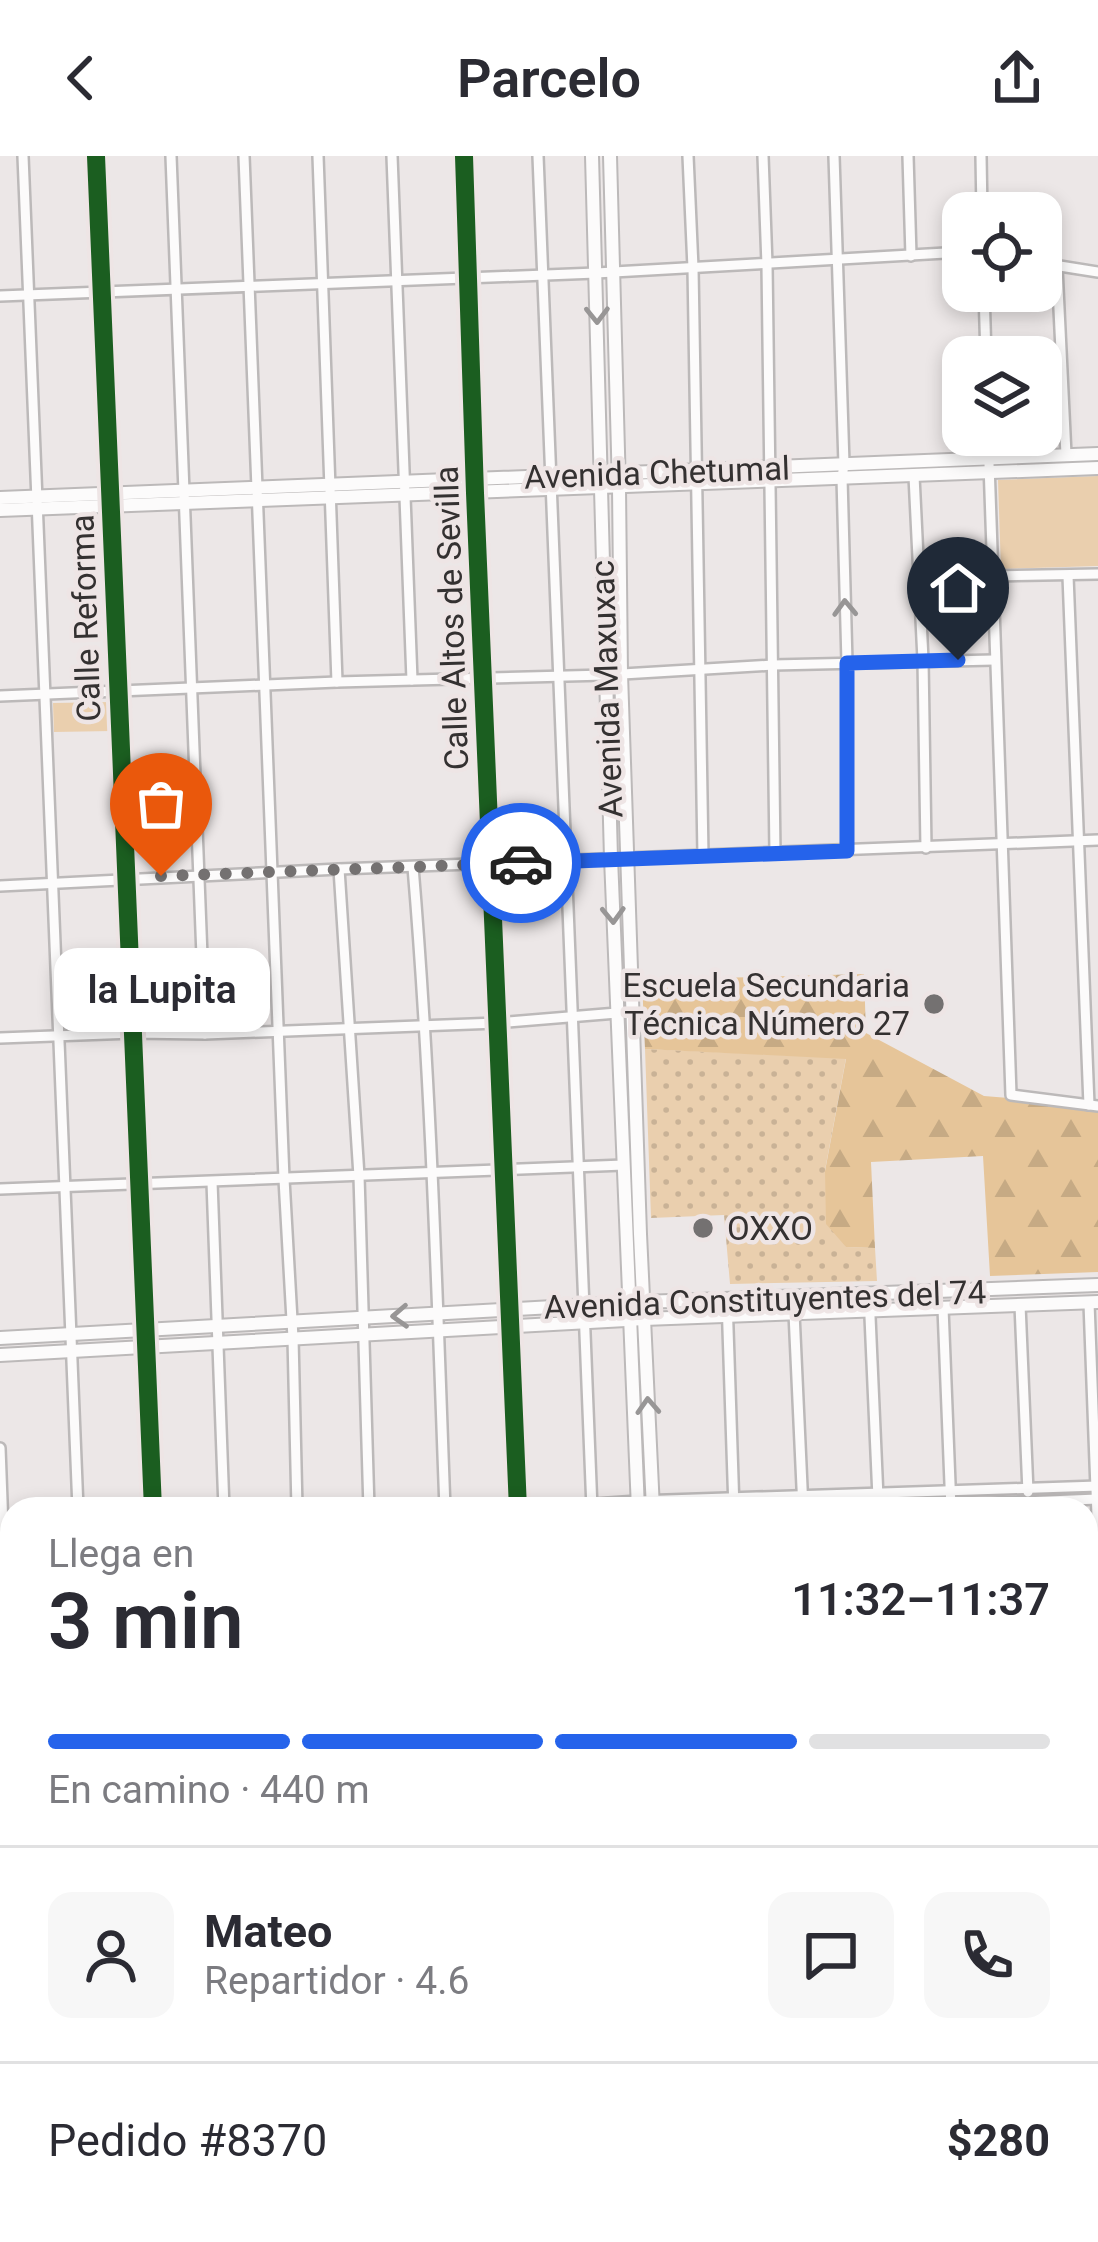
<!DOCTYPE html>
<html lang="es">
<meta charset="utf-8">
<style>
:root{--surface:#fff;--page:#f7f7f7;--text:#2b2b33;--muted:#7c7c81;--line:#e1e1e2;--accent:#2563eb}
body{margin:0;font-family:Roboto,sans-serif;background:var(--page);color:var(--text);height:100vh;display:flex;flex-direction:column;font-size:45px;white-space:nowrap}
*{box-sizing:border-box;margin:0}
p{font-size:39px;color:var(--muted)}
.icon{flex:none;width:66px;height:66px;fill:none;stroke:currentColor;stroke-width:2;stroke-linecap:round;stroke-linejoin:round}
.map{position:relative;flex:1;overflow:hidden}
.drawer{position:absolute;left:0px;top:1341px;width:1098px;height:747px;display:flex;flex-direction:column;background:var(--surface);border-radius:36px 36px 0 0;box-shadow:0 6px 18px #0003}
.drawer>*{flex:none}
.buttons{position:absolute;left:942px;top:36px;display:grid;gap:24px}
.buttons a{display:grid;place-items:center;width:120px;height:120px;border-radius:24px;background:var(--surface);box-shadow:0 6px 18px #0003;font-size:60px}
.pin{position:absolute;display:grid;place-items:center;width:102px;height:102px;color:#fff;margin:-123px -51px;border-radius:50% 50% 50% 0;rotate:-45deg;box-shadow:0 0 12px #0007}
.pin .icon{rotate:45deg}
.courier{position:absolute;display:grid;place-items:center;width:120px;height:120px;margin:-60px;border:9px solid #2563eb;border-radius:50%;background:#fff;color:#222;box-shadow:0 3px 15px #0007}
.bubble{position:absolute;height:84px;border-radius:24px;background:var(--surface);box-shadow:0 6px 18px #0003;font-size:39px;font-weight:600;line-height:84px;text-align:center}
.headline em{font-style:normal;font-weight:600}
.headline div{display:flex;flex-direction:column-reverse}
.headline{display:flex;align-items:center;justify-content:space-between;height:204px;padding:0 48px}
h1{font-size:78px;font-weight:600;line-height:90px}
.bar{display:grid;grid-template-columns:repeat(4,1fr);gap:18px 12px;align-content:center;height:144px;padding:0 48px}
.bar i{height:15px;border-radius:9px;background:var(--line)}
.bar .current{background:var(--accent)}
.bar p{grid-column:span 4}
.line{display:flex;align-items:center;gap:30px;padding:0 48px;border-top:3px solid var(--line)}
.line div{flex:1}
.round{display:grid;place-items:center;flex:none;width:126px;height:126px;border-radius:24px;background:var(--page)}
header{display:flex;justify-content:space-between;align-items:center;height:156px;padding:0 48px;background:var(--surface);font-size:54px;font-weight:600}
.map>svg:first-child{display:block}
.grass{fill:url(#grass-dots)}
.forest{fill:url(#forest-firs)}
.green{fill:#eacfae}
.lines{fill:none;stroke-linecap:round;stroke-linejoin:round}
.street-casing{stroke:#bcb9b9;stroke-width:14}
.secondary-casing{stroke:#bcb9b9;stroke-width:16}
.street{stroke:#fcfbfb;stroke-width:9}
.secondary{stroke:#fcfbfb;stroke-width:12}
.cycleway-casing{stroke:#eee5e5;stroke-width:26}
.cycleway{stroke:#1b5e20;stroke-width:18}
.oneway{stroke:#989696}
.done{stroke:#747171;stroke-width:12;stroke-dasharray:0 21.6}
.route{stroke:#2563eb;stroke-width:15}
.poi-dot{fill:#747171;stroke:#eee5e5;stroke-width:4.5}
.labels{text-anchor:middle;stroke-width:9;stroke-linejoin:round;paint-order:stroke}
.street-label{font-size:33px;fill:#343131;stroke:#eee5e5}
.poi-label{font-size:33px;fill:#343131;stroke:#eee5e5;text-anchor:end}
</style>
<header><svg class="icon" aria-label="back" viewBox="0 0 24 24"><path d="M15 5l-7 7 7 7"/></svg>Parcelo<svg class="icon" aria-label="share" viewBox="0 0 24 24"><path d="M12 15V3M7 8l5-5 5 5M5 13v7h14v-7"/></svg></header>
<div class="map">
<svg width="1098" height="2086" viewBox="0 0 1098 2086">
<defs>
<pattern id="grass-dots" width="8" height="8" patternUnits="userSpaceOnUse" patternTransform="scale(3)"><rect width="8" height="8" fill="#eacfae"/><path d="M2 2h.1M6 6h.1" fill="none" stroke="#c9b296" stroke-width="1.8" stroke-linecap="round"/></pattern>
<pattern id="forest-firs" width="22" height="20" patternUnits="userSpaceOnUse" patternTransform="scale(3)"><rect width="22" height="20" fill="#e6c599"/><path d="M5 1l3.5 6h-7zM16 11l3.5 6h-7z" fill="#c6aa84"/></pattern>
</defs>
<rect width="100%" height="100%" fill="#ece7e7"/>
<polygon class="grass" points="645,893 846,902 825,1014 846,1091 875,1092 877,1125 730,1128 724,1059 651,1062"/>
<g class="forest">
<polygon points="864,818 866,877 984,940 1098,949 1098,1116 990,1120 983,1000 871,1006 875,1092 846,1091 826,1068 825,1015 846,903 645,893 642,824"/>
<polygon points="0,1880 12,1880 12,2027 0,2026"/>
</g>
<g class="green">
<polygon points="1098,320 1098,410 1001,413 998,324"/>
<polygon points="111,546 112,575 54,576 53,547"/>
</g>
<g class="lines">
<defs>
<g id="street">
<polyline points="23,0 78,1353"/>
<polyline points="96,0 153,1353"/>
<polyline points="171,0 205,878"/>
<polyline points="244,0 284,1023 293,1182 297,1353"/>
<polyline points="318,0 337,526"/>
<polyline points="392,0 412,524"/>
<polyline points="464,0 475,337 518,1353"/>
<polyline points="538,0 592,1353"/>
<polyline points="688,0 693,112 703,700"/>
<polyline points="763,0 767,109 775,698"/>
<polyline points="834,0 844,308 842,322 847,507 847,695"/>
<polyline points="908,0 911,100"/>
<polyline points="981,0 982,57"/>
<polyline points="1041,107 1098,116"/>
<polyline points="1057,111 1066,299"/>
<polyline points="984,135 986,201"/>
<polyline points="0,140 596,117 963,96"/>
<polyline points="988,279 1011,939 1098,950"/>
<polyline points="914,320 923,504 926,692"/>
<polyline points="992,420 1098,418"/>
<polyline points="1068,420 1089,949"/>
<polyline points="0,540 337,526 606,519 773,509 994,504"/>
<path d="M413,711C431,925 437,1139 445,1353"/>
<polyline points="339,713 359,1020 369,1353"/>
<polyline points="0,730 339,713 1098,684"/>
<polyline points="0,882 133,877 205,878 497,867 617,857"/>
<polyline points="212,1026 224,1353"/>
<polyline points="0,1033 624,1009"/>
<polyline points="869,1138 878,1342"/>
<polyline points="727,1143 734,1353"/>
<polyline points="1089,1147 1098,1386"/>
<polyline points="1020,1149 1028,1336"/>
<polyline points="943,1152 951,1353"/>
<polyline points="794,1157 803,1353"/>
<polyline points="0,1292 12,1609"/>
<polyline points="522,1353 637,1345 1098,1330"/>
<polyline points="844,1353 1098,1343"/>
<polyline points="1086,1518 1098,1518"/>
<polyline points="1086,1693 1098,1692"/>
<polyline points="1086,1870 1098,1870"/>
<polyline points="1086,2000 1098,1999"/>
<polyline points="105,2076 105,2086"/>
<polyline points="181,2076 181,2086"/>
<polyline points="252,2076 253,2086"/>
<polyline points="325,2076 325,2086"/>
<polyline points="400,2076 401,2086"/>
<polyline points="475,2076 475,2086"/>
<polyline points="548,2076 548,2086"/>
<polyline points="622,2076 623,2086"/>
<polyline points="760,2076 760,2086"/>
<polyline points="832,2076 832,2086"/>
<polyline points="906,2076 907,2086"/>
<polyline points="982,2076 982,2086"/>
<polyline points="1055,2076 1056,2086"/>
</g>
<g id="secondary">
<polyline points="592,0 611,702 638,1353"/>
<polyline points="610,0 619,332 621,518 640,1078 653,1353"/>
<polyline points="0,342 1098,298"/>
<polyline points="0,354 1098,312"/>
<polyline points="0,1182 643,1146 1098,1129"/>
<polyline points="0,1199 644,1163 1098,1146"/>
<polyline points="666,2076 666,2086"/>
<polyline points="681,2076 682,2086"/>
</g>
</defs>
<use href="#street" class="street-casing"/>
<use href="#secondary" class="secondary-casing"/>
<use href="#street" class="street"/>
<use href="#secondary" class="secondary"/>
<defs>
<g id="cycleway">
<polyline points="96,0 153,1353"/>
<polyline points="464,0 475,337 518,1353"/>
</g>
</defs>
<use href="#cycleway" class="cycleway-casing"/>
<use href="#cycleway" class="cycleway"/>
</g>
<defs><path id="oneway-chevron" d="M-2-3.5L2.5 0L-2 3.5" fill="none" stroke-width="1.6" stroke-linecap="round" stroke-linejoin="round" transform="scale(3)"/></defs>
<g class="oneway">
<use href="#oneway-chevron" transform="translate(597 159) rotate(89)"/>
<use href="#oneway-chevron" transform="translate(845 452) rotate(-92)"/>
<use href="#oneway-chevron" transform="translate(613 759) rotate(88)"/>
<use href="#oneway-chevron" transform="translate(400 1160) rotate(177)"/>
<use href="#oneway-chevron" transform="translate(648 1250) rotate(-93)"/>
</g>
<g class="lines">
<polyline class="done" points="161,720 521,707"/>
<polyline class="route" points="521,707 847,695 847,507 958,504"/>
</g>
<g class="poi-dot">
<circle cx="934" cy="848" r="12"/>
<circle cx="703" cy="1072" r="12"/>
</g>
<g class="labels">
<g class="street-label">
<text transform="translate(657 316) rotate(-2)" y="12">Avenida Chetumal</text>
<text transform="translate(85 462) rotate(-92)" y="12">Calle Reforma</text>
<text transform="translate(451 462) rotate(-92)" y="12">Calle Altos de Sevilla</text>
<text transform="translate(606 533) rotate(-92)" y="12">Avenida Maxuxac</text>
<text transform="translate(765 1143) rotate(-2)" y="12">Avenida Constituyentes del 74</text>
</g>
<g class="poi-label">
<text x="910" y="841">Escuela Secundaria<tspan x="910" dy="38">Técnica Número 27</tspan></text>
<text x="727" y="1084" text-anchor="start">OXXO</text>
</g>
</g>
</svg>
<div class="buttons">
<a><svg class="icon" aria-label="locate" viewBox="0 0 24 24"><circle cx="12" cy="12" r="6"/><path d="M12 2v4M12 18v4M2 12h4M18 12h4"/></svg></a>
<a><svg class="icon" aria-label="layers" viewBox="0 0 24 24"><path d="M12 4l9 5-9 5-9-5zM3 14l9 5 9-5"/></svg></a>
</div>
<div class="pin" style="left:161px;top:720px;background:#ea580c"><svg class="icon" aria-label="bag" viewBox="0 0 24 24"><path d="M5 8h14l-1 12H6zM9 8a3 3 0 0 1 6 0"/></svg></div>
<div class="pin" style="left:958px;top:504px;background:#1f2937"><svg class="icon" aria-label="home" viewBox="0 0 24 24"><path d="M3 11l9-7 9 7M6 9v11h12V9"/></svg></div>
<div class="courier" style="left:521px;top:707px"><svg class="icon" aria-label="car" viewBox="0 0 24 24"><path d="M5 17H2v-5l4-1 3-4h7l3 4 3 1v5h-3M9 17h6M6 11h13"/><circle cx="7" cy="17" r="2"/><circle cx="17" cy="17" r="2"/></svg></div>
<div class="bubble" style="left:54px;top:792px;width:216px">la Lupita</div>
<section class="drawer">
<div class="headline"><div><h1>3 min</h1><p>Llega en</p></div><em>11:32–11:37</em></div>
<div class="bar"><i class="current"></i><i class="current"></i><i class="current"></i><i></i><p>En camino · 440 m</p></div>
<div class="line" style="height:216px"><a class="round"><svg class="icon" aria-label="person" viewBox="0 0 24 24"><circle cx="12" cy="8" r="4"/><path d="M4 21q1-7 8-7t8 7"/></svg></a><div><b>Mateo</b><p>Repartidor · 4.6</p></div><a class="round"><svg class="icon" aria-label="chat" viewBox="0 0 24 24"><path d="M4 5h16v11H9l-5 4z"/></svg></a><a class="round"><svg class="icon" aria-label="phone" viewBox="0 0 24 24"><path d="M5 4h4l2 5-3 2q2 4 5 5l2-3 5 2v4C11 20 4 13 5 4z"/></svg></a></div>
<div class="line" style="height:156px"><div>Pedido #8370</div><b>$280</b></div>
</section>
</div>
